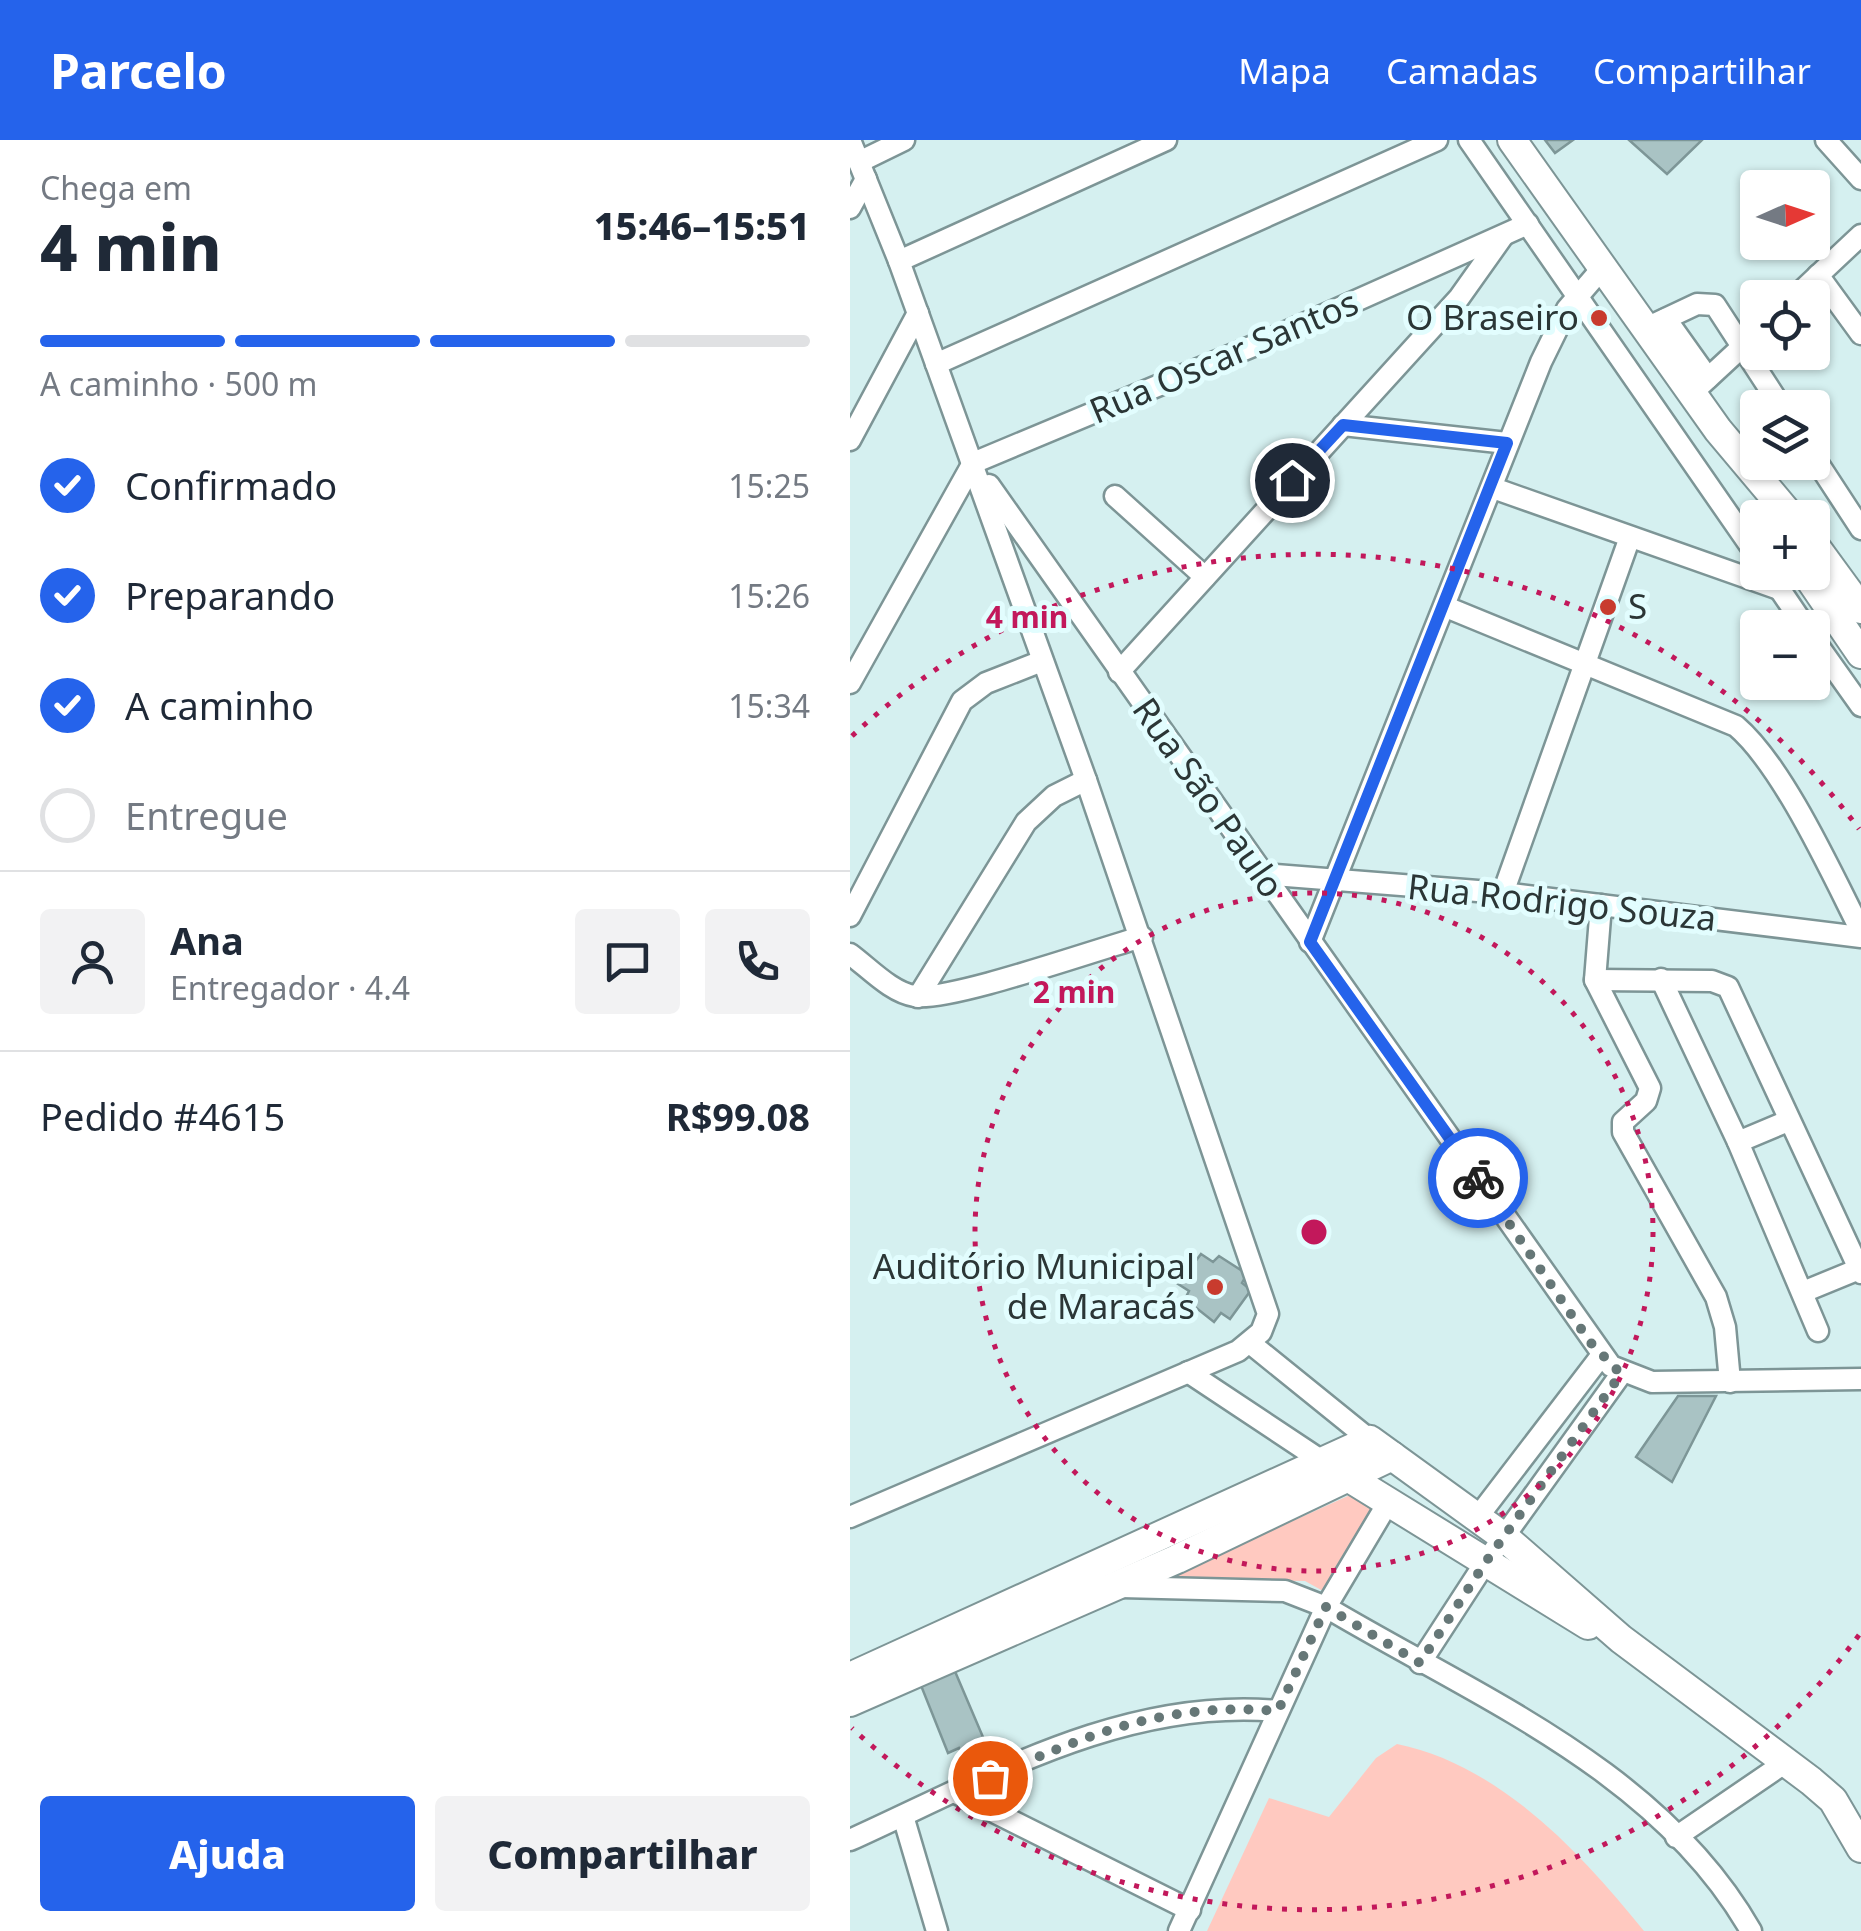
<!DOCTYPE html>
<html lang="pt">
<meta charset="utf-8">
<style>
:root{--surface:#fff;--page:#f2f2f3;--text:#1f2937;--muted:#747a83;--line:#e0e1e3;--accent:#2563eb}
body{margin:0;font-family:"Noto Sans",sans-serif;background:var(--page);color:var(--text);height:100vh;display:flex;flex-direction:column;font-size:38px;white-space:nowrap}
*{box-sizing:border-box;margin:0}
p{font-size:32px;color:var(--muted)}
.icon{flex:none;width:55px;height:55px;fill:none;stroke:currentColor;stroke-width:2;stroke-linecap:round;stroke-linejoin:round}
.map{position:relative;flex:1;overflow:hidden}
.drawer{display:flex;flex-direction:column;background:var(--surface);width:850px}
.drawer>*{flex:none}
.needle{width:65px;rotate:87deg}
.tools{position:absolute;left:890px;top:30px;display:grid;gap:20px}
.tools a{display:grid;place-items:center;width:90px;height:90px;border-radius:10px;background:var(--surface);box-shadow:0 2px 8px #0004;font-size:50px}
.pin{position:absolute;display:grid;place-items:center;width:85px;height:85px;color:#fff;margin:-42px;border:5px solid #fff;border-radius:50%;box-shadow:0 2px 10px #0007}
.courier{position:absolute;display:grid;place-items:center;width:100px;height:100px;margin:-50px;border:8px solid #2563eb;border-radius:50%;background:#fff;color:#222;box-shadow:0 2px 12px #0007}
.summary em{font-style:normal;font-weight:800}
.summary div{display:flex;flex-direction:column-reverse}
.summary{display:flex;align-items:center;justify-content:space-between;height:170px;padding:0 40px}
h1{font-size:65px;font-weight:800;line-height:75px}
.bar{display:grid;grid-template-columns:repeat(4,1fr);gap:15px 10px;align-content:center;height:120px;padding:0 40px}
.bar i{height:12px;border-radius:8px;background:var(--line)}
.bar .on{background:var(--accent)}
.bar p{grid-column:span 4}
.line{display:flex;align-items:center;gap:25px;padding:0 40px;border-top:2px solid var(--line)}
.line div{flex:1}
.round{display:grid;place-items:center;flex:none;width:105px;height:105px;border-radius:10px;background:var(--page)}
ol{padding:0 40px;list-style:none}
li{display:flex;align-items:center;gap:30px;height:110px}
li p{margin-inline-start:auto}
li .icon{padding:10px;border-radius:50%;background:var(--accent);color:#fff;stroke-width:4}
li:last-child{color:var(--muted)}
li i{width:55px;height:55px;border:5px solid var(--line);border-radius:50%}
.primary-button{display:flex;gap:20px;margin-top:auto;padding:20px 40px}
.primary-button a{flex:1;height:115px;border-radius:10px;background:var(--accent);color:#fff;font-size:40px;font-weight:800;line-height:115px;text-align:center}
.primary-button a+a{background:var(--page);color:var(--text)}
header{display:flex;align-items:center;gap:60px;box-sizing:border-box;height:140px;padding:0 50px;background:var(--accent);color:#fff}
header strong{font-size:48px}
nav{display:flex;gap:55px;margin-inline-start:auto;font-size:35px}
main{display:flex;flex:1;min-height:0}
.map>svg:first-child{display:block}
.green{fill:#ffc9c0}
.building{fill:#a9c3c4;stroke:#7d9697;stroke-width:2.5}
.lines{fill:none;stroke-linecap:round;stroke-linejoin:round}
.minor-casing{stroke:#7d9596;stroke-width:25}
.major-casing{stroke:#7d9596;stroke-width:32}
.minor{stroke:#fff;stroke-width:20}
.major{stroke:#fff;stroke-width:28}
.done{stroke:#677;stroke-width:10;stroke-dasharray:0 18}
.route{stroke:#2563eb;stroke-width:12}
.ring{fill:none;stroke:#c2185b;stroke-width:5;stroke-dasharray:5 10}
.poi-dot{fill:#c83b2e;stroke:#e2fdfe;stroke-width:4}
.labels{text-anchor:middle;stroke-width:10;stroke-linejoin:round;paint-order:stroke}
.poi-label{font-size:35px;fill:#2b3636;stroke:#e2fdfe;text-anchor:end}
.street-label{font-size:35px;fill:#2b3636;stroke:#e2fdfe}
.centre{fill:#c2185b;stroke:#e2fdfe;stroke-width:5}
.ring-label{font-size:30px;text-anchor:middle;font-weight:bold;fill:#c2185b;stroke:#e2fdfe;stroke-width:10;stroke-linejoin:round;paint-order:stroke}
</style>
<header>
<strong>Parcelo</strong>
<nav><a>Mapa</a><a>Camadas</a><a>Compartilhar</a></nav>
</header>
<main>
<section class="drawer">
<div class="summary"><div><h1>4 min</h1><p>Chega em</p></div><em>15:46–15:51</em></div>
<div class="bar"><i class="on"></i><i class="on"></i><i class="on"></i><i></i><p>A caminho · 500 m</p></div>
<ol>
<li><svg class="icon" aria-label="check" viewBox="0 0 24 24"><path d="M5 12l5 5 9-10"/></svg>Confirmado<p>15:25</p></li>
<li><svg class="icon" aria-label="check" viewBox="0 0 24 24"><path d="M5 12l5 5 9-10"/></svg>Preparando<p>15:26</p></li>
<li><svg class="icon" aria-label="check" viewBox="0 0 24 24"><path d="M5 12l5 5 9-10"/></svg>A caminho<p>15:34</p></li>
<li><i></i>Entregue</li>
</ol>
<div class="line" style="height:180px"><a class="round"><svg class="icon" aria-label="person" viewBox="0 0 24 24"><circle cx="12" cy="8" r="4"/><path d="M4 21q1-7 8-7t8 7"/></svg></a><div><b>Ana</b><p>Entregador · 4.4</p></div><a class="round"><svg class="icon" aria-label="chat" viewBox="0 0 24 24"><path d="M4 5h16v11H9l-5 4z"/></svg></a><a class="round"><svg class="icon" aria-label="phone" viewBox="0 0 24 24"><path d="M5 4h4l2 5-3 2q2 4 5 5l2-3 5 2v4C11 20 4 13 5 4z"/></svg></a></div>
<div class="line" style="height:130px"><div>Pedido #4615</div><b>R$99.08</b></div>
<div class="primary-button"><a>Ajuda</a><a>Compartilhar</a></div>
</section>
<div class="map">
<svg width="1011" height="1791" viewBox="0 0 1011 1791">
<rect width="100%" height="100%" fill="#d5f0f0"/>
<g class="green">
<polygon points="509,1351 534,1362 480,1449 473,1451 455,1441 314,1439"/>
<path d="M547,1604C650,1625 731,1713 794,1791H357L419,1658L479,1677L526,1618Z"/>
</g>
<g class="building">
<polygon points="695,0 723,0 705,13"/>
<polygon points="779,0 852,0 817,34"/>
<polygon points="351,1114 363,1122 369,1116 397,1134 392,1143 401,1150 380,1179 371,1173 364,1182 335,1159 339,1151 328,1144"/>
<polygon points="828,1256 866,1256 822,1342 786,1317"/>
<polygon points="101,1522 144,1623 123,1636 109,1608 98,1613 70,1543"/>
</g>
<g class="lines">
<defs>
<g id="minor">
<polyline points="619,0 908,417"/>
<polyline points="976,0 1011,39"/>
<polyline points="9,22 54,0"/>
<polyline points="0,68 16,39"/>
<polyline points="49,121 316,0"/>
<polyline points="968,135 1011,194"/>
<polyline points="944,158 1011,95"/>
<polyline points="816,179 858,238"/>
<polyline points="796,188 847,164 865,165 932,268"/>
<polyline points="86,224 587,0"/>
<polyline points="841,254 908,192"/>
<polyline points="493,285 657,303"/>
<polyline points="0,300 68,173"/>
<polyline points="962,314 1011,389"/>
<polyline points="139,345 761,1226 802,1242 1011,1239"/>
<polyline points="643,348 929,449"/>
<polyline points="265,356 355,437"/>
<polyline points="922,438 956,488"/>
<path d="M596,467L886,586C933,626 982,734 1011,791"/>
<polyline points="962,497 1011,566"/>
<polyline points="269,532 609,158 653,96"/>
<polyline points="0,543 123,323 427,196 678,84"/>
<polyline points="412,734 653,753 1011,797"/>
<polyline points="653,753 780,397"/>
<polyline points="751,765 745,840 800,948 796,961 773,982 773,992 866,1157 875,1187 880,1242"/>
<polyline points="0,776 112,561 136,543 192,521"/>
<polyline points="460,802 691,222 717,169 754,126"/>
<path d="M0,814C19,828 42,853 65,856C102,861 247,809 292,797"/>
<polyline points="811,839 888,1002 968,1191"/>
<polyline points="745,840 862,841 878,847 1011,1133"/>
<polyline points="68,857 176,682 204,656 236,640"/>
<polyline points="888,1002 938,981"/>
<polyline points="953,1152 1009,1129"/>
<polyline points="400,1203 520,1300"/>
<polyline points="338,1232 475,1323"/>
<polyline points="0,1377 388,1211 411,1192 418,1174 236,640 49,121 0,0"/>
<polyline points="627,1378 751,1216"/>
<path d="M271,1447L435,1451L476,1467C627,1557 810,1631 901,1791"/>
<polyline points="570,1523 635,1423 771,1234"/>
<polyline points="106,1653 340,1770"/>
<polyline points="53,1676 87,1791"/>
<polyline points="826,1697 936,1622"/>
<path d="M0,1700C137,1638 274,1557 428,1571"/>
<polyline points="329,1791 476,1467 539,1361"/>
</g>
<g id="major">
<polyline points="662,0 868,290 942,378"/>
<polyline points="962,402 1011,469"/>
<polyline points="955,432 1011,514"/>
<polyline points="485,1329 738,1485"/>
<polyline points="0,1537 520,1300 654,1397 771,1499 961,1641 983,1660 1011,1708"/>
<polyline points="0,1562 327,1419 542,1316"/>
</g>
</defs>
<use href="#minor" class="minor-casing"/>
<use href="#major" class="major-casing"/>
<use href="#minor" class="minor"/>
<use href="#major" class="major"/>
</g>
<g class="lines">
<path class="done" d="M140,1638C241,1593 316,1562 428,1571L476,1467L570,1523L635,1423L771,1234L740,1202L628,1038"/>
<polyline class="route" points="442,340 493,285 657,303 460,802 628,1038"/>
</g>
<g class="ring">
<circle cx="464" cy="1092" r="339"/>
<path d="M1009 1495A678 678 0 0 1 2 1588M2 596A678 678 0 0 1 1009 689"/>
</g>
<g class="poi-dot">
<circle cx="749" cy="178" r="10"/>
<circle cx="758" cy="467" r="10"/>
<circle cx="365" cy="1147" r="10"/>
</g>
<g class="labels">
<g class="poi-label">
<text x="729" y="190">O Braseiro</text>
<text x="778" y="479" text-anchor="start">S</text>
<text x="345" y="1139">Auditório Municipal<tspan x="345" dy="40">de Maracás</tspan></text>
</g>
<g class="street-label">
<text transform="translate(374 217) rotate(-23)" y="12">Rua Oscar Santos</text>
<text transform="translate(358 658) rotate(55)" y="12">Rua São Paulo</text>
<text transform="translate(712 763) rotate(6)" y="12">Rua Rodrigo Souza</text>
</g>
</g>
<circle cx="464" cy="1092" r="15" class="centre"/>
<g class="ring-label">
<text x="177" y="488">4 min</text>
<text x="224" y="863">2 min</text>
</g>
</svg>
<div class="tools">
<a><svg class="needle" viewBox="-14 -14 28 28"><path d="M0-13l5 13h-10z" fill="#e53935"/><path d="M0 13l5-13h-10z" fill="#747a83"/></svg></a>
<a><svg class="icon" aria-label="locate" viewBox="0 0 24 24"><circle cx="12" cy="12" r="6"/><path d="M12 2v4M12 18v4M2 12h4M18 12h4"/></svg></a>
<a><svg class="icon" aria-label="layers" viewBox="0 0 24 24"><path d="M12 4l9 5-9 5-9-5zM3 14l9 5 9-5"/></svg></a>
<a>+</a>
<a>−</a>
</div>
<div class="pin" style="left:140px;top:1638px;background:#ea580c"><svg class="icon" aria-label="bag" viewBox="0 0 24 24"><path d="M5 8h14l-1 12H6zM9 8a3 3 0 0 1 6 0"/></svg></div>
<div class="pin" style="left:442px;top:340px;background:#1f2937"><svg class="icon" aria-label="home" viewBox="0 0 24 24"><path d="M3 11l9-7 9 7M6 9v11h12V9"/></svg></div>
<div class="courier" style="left:628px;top:1038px"><svg class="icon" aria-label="bike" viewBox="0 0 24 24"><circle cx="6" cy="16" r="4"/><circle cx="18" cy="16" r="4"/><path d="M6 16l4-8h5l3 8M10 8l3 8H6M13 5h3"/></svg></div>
</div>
</main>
